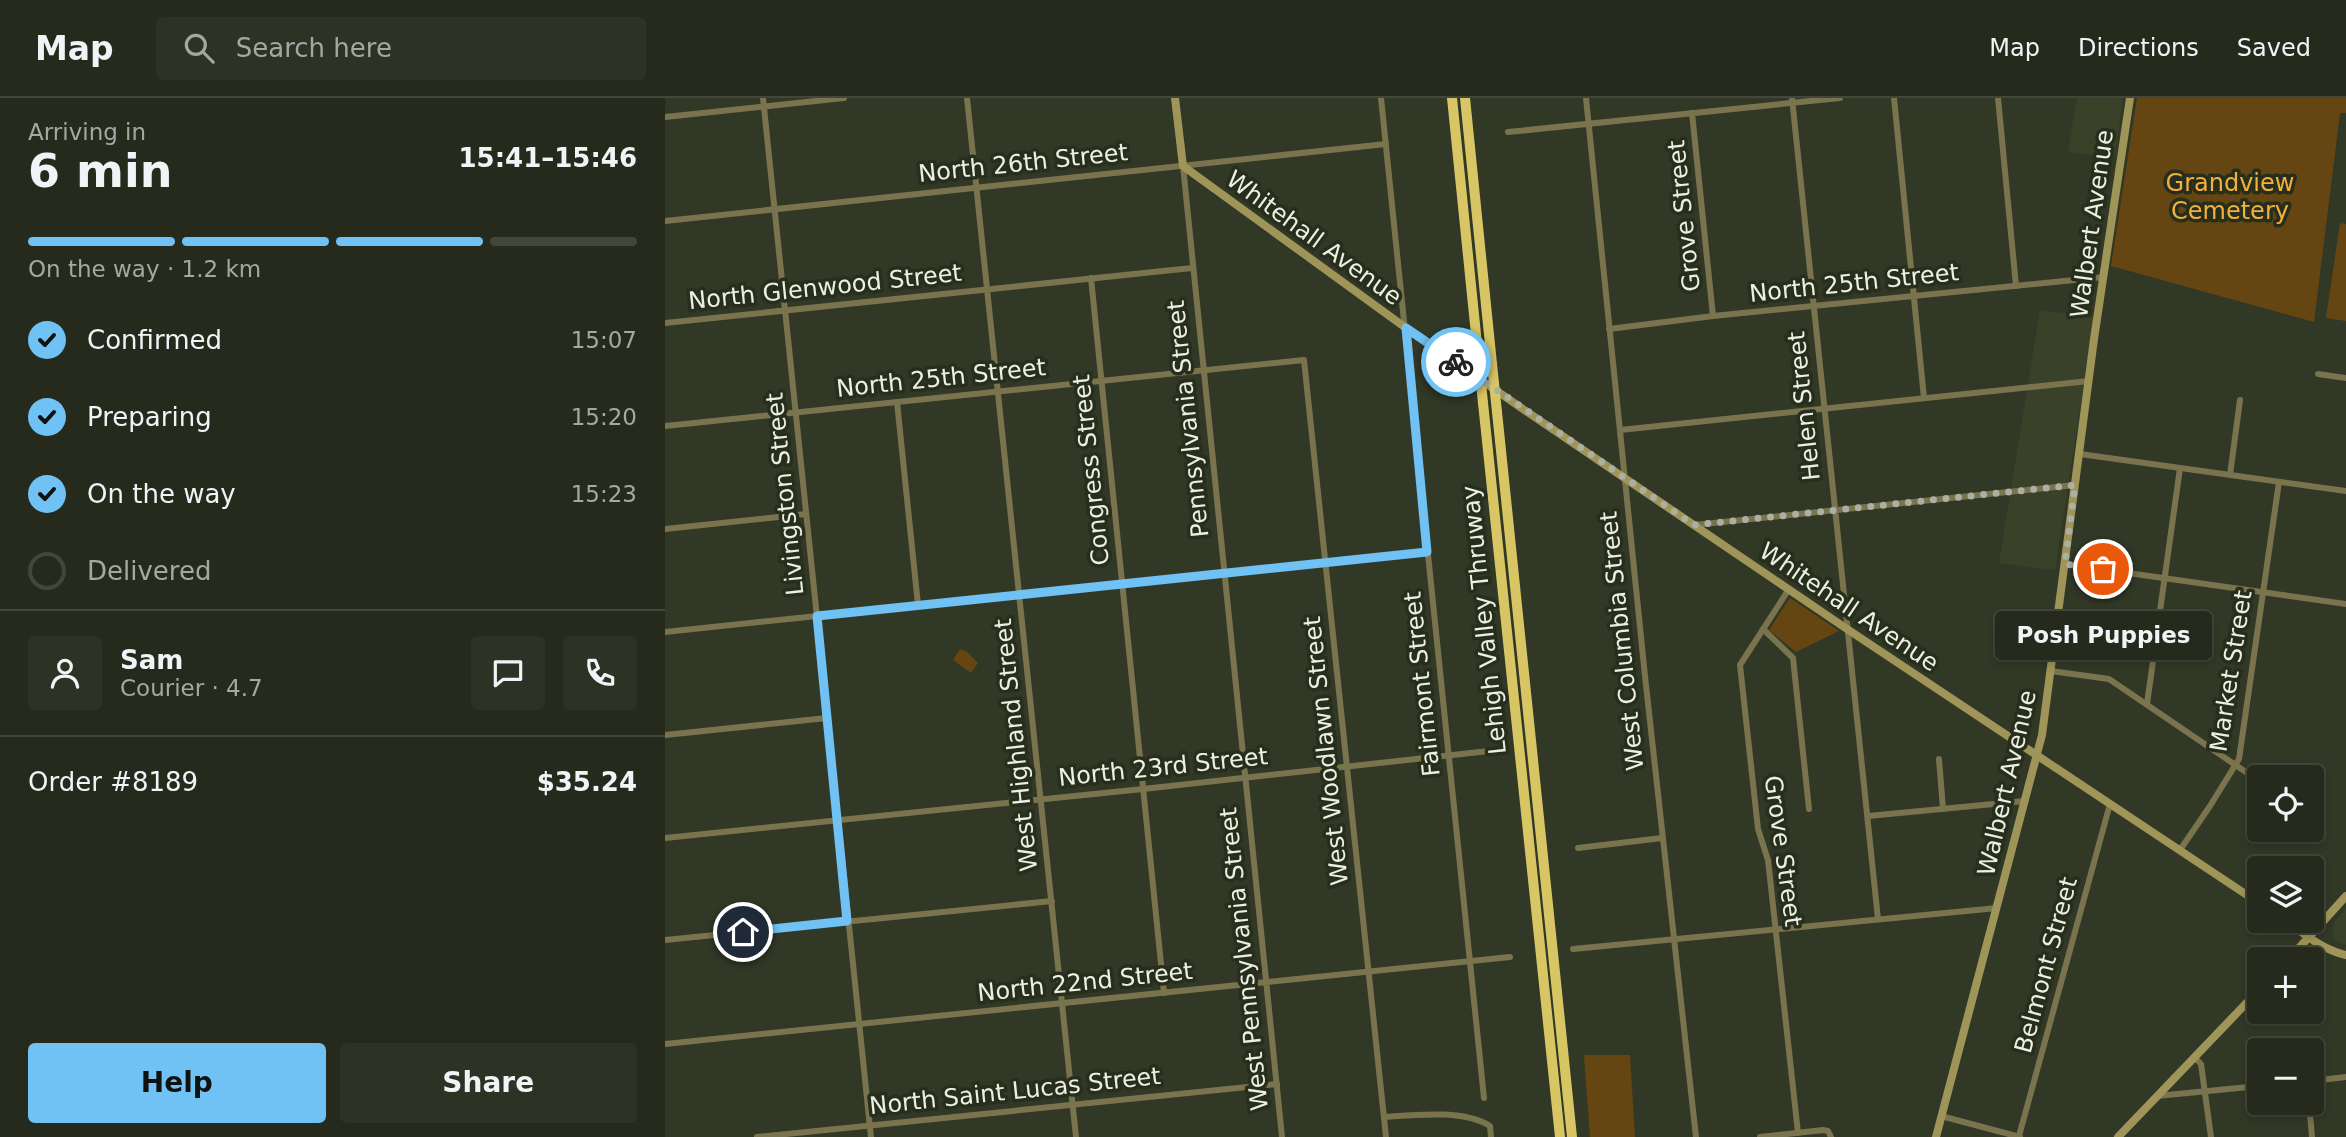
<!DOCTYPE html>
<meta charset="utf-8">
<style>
:root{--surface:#262a1c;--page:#2e3225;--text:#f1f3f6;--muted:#a4a7a3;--line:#42463b;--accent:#70c1f4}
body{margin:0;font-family:"DejaVu Sans",sans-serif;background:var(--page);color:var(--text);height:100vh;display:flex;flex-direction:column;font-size:26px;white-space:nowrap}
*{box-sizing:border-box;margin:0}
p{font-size:23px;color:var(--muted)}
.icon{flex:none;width:38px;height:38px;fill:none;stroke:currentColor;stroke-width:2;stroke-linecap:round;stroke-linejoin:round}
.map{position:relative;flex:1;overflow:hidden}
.panel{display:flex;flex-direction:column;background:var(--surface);width:665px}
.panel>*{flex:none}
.buttons{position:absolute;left:1582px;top:667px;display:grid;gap:14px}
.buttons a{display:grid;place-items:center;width:77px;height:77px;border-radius:7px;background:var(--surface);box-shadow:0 4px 10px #0003,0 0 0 2px var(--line);font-size:35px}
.pin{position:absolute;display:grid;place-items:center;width:60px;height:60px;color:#fff;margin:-30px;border:4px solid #fff;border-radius:50%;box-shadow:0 2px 7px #0007}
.courier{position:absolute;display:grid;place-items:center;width:70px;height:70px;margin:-35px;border:5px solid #70c1f4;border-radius:50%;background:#fff;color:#222;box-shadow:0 2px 9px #0007}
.bubble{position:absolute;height:49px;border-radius:7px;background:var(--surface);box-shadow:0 4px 10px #0003,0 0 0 2px var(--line);font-size:23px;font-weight:800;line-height:49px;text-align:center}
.headline em{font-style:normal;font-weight:800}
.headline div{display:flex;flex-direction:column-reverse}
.headline{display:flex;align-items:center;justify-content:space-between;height:119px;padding:0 28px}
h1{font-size:46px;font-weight:800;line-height:52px}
.bar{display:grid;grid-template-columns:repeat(4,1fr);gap:10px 7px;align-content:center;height:84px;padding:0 28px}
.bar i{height:9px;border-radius:5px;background:var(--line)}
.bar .current{background:var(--accent)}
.bar p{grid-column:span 4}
.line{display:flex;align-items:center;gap:18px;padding:0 28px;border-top:2px solid var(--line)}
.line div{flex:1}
.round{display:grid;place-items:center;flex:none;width:74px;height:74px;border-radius:7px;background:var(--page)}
ol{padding:0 28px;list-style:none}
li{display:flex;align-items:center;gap:21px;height:77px}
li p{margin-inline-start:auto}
li .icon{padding:7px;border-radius:50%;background:var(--accent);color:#111;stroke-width:4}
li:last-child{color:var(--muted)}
li i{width:38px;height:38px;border:4px solid var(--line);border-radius:50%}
.primary-button{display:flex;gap:14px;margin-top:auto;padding:14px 28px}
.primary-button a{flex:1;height:80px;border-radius:7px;background:var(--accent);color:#111;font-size:28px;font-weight:800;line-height:80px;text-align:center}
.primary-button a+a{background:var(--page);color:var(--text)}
header{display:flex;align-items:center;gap:42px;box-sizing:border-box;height:98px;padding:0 35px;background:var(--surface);border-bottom:2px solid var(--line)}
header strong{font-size:33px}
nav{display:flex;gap:38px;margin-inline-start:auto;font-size:24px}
.search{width:490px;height:63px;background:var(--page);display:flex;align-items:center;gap:18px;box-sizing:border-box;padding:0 24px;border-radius:7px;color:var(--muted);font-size:26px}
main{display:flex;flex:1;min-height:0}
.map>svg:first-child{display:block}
.built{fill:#3a4129}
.green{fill:#654612}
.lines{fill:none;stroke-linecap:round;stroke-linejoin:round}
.street{stroke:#79734e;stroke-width:6}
.secondary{stroke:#a09558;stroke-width:8}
.highway{stroke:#d8c665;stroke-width:10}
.highway-bridge{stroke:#d8c665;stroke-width:10}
.done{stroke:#abb0a2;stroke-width:7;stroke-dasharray:0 12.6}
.route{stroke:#70c1f4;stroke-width:9}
.labels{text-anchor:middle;stroke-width:7;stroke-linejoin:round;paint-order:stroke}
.street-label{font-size:24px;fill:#ecf0e4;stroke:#282e1c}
.park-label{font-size:24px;fill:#f5b03a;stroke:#282e1c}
</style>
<header>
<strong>Map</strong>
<div class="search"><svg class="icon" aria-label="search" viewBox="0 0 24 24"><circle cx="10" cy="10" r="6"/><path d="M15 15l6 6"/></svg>Search here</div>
<nav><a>Map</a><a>Directions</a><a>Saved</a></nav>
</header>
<main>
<section class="panel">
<div class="headline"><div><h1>6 min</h1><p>Arriving in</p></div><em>15:41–15:46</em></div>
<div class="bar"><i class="current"></i><i class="current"></i><i class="current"></i><i></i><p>On the way · 1.2 km</p></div>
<ol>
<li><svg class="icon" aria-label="check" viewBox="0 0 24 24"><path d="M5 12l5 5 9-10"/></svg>Confirmed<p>15:07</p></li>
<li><svg class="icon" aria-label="check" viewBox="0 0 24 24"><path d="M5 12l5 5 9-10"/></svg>Preparing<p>15:20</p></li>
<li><svg class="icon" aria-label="check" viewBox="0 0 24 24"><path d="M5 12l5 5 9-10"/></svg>On the way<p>15:23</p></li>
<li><i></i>Delivered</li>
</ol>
<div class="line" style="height:126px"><a class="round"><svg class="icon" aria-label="person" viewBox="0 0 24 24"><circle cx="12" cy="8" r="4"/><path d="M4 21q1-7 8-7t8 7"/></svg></a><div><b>Sam</b><p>Courier · 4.7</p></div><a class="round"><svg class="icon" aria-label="chat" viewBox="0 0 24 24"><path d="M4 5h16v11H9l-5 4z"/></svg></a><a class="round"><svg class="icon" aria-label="phone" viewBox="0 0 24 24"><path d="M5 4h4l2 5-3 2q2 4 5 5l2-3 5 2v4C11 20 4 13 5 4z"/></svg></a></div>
<div class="line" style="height:91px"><div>Order #8189</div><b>$35.24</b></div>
<div class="primary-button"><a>Help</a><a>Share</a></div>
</section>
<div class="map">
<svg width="1681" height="1039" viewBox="0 0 1681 1039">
<rect width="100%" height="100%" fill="#323826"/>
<g class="built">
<polygon points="1412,0 1458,0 1450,59 1403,54"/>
<polygon points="1375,212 1429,220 1390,472 1334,465"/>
<polygon points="1681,811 1681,847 1675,845 1669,840 1667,832 1670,823"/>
</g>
<g class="green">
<polygon points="1472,0 1681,0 1681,15 1675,15 1649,224 1446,168"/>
<polygon points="1675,125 1681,126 1681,223 1661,220"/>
<polygon points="1125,500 1174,533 1131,554 1104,532"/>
<polygon points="295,551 301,553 313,565 306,575 288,562"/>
<polygon points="919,957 965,957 970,1039 925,1039"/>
</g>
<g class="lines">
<g class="street">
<polyline points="98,0 206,1039"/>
<polyline points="302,0 411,1039"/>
<polyline points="716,0 819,1000"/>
<polyline points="921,0 980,578 1031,1039"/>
<polyline points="1127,0 1213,821"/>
<polyline points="1229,0 1259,300"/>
<polyline points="1333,0 1351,188"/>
<polyline points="1027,15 1048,218"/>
<polyline points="0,19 179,0"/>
<polyline points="843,34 1175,0"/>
<polyline points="518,68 617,1039"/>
<polyline points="0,123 721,46"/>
<polyline points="426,180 499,895"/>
<polyline points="0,225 527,170"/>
<polyline points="944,231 1048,218 1439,179"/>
<polyline points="1653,276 1681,280"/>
<polyline points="232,304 253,507"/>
<polyline points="0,328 639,262 721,1039"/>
<polyline points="955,332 1424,283"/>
<polyline points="1415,356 1681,393"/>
<polyline points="1565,377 1575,302"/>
<polyline points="1029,427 1410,387"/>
<polyline points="0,431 141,416"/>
<polyline points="1400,466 1681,506"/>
<polyline points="1124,491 1075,567 1093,731 1103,762 1133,1035"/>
<polyline points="1098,531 1128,560 1144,711"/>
<polyline points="0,534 762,454"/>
<polyline points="1386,573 1444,581 1594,683"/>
<polyline points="1482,606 1515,370"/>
<polyline points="0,637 162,620"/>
<polyline points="1274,661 1278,711"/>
<polyline points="1203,718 1360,703"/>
<polyline points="0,740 478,691 833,652"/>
<polyline points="913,750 997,740"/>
<polyline points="1515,752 1545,708 1574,661 1614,384"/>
<polyline points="0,842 387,803"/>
<polyline points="908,851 1332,810"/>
<polyline points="0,946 845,859"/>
<polyline points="1529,959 1536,966 1546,1039"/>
<polyline points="1647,983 1681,979"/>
<polyline points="1492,998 1594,988"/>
<polyline points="1644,1004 1647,1039"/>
<polyline points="1276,1018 1355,1039"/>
<path d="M719,1019C749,1017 798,1011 825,1028L826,1039"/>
<polyline points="1354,1038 1445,706"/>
<polyline points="92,1039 612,986"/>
<polyline points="1095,1039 1158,1032 1163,1033 1166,1039"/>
</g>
<g class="secondary">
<polyline points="510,0 518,68 741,230 855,309 1182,531 1594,805"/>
<path d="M1620,822C1639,836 1658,852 1681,857"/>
<polyline points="1624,861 1681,798"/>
<polyline points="1271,1039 1377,637 1429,241 1465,0"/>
<polyline points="1453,1039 1594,892"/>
</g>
<g class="highway">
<polyline points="787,0 813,256"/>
<polyline points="800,0 827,266"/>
<polyline points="818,305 895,1039"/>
<polyline points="832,314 907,1039"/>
</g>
<g class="highway-bridge">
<polyline points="813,256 818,305"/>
<polyline points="827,266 832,314"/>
</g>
</g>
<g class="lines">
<polyline class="done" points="791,264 1029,427 1410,387 1400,466 1438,471"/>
<polyline class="route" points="78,834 182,823 152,518 762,454 741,230 791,264"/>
</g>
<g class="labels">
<g class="street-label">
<text transform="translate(358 65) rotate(-6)" y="8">North 26th Street</text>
<text transform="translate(1019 118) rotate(-96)" y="8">Grove Street</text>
<text transform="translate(1427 126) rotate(-82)" y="8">Walbert Avenue</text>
<text transform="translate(649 140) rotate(36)" y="8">Whitehall Avenue</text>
<text transform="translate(1189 185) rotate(-6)" y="8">North 25th Street</text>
<text transform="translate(160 189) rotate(-6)" y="8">North Glenwood Street</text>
<text transform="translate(276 280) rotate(-6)" y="8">North 25th Street</text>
<text transform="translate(1139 308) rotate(-96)" y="8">Helen Street</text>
<text transform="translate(523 321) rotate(-96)" y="8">Pennsylvania Street</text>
<text transform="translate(426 372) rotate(-96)" y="8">Congress Street</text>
<text transform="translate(120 396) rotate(-96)" y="8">Livingston Street</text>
<text transform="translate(1184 509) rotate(34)" y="8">Whitehall Avenue</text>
<text transform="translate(819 522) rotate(-96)" y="8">Lehigh Valley Thruway</text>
<text transform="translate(957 543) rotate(-96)" y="8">West Columbia Street</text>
<text transform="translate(1566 573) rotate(-81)" y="8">Market Street</text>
<text transform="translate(757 586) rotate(-96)" y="8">Fairmont Street</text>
<text transform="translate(351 647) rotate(-96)" y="8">West Highland Street</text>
<text transform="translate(661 653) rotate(-96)" y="8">West Woodlawn Street</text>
<text transform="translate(498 669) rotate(-6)" y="8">North 23rd Street</text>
<text transform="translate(1342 685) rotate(-77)" y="8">Walbert Avenue</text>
<text transform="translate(1118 753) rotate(82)" y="8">Grove Street</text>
<text transform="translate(579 861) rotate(-96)" y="8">West Pennsylvania Street</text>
<text transform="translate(1381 867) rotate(-75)" y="8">Belmont Street</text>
<text transform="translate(420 884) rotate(-6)" y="8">North 22nd Street</text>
<text transform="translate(350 993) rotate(-6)" y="8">North Saint Lucas Street</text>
</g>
<g class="park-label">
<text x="1565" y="93">Grandview<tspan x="1565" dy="28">Cemetery</tspan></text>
</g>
</g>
</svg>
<div class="buttons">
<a><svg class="icon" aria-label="locate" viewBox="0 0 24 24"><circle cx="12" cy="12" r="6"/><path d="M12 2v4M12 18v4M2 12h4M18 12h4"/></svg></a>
<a><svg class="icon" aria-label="layers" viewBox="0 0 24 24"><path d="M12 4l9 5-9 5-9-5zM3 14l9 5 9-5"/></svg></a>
<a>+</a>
<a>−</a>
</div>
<div class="pin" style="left:1438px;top:471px;background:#ea580c"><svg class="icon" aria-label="bag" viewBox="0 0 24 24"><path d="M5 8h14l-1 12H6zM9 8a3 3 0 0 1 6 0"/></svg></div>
<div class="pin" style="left:78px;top:834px;background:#1f2937"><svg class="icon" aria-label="home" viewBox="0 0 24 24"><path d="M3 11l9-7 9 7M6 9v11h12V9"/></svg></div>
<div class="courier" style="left:791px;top:264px"><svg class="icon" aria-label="bike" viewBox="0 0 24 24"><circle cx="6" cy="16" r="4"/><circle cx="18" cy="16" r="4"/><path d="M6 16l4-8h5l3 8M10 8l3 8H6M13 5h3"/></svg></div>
<div class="bubble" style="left:1330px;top:513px;width:217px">Posh Puppies</div>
</div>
</main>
